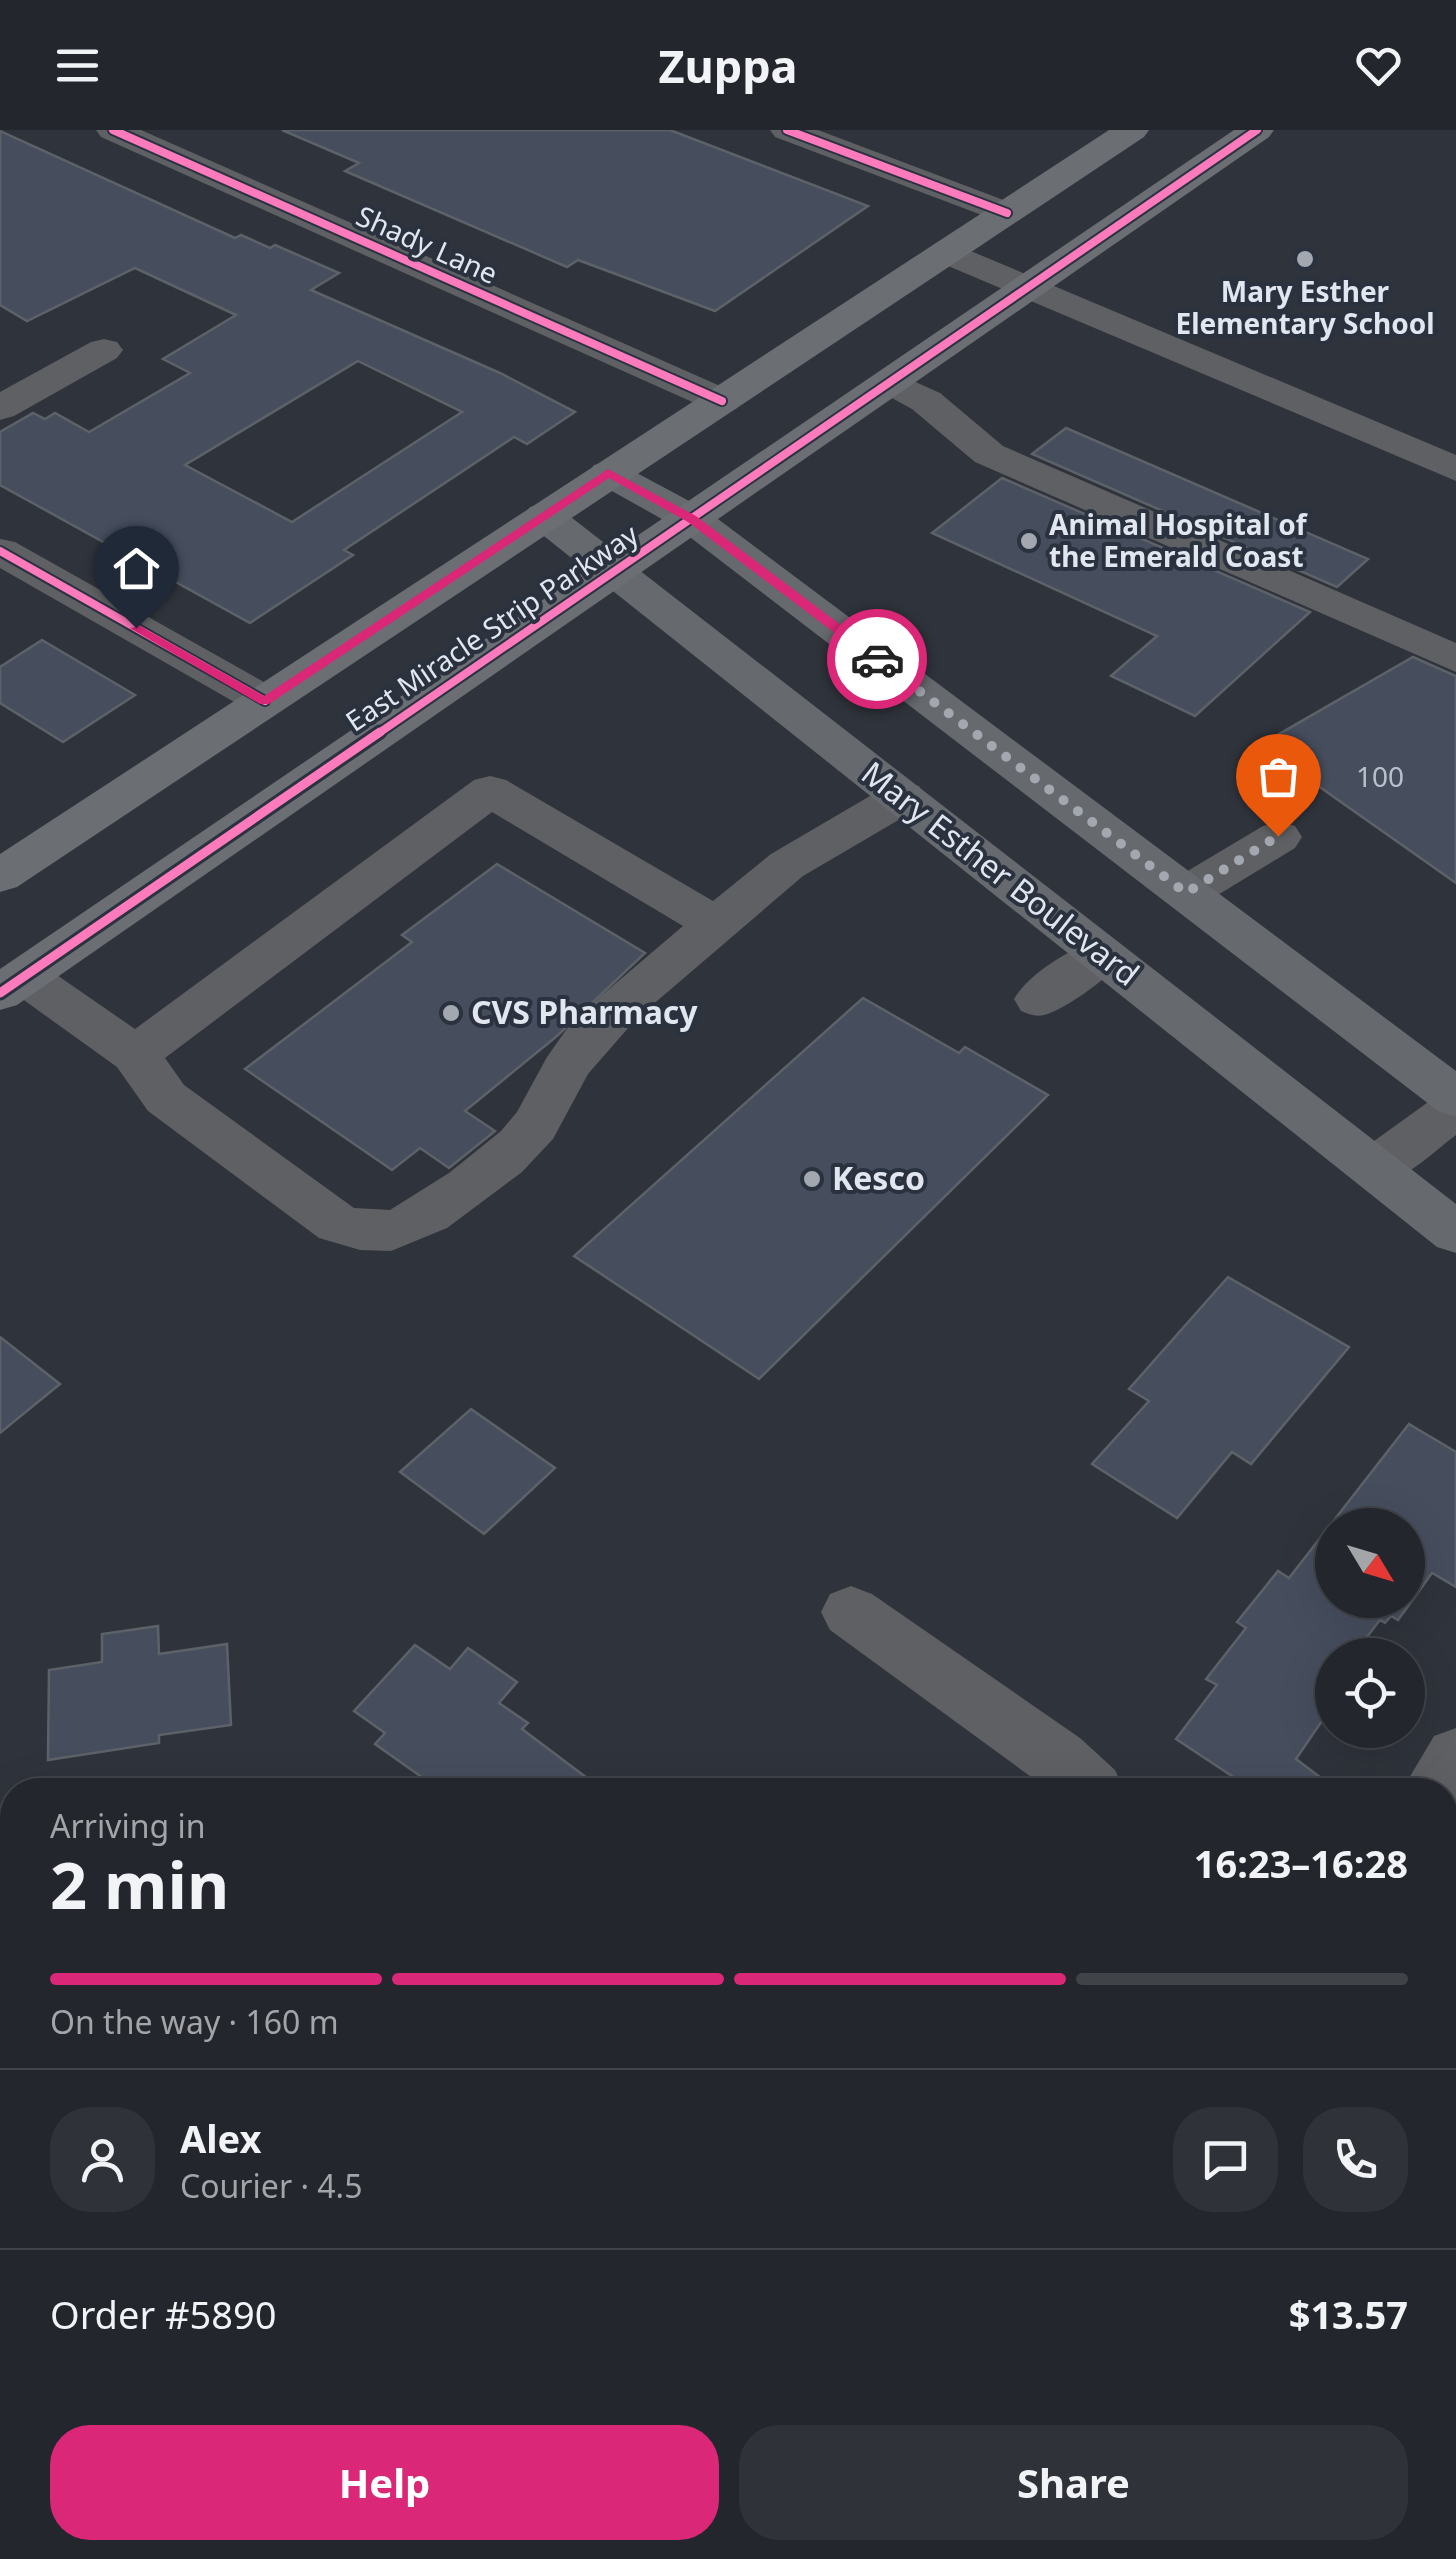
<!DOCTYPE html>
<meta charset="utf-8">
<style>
:root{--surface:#23262c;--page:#2f3238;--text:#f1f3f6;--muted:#a3a5a9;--line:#404348;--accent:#db2777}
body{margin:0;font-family:"Noto Sans",sans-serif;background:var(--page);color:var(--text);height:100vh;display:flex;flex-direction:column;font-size:38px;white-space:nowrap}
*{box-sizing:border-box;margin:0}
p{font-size:32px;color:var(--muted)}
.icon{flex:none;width:55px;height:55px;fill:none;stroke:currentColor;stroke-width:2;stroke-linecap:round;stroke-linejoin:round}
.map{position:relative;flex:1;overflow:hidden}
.details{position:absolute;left:0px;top:1648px;width:1458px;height:782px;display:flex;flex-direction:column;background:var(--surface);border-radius:40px 40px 0 0;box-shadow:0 10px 40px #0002,0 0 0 2px var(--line)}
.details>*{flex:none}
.needle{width:65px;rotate:128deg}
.tools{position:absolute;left:1315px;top:1378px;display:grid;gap:20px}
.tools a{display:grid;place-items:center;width:110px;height:110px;border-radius:50%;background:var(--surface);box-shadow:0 10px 40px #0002,0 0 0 2px var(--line);font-size:50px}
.pin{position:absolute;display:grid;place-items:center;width:85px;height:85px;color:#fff;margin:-102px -42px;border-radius:50% 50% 50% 0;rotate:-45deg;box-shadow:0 0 10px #0007}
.pin .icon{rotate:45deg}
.courier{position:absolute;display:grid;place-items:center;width:100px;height:100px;margin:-50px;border:8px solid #db2777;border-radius:50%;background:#fff;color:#222;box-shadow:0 2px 12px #0007}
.overview em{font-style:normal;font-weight:700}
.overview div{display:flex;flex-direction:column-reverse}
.overview{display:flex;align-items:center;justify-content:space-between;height:170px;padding:0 50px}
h1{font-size:65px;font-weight:700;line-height:75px}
.bar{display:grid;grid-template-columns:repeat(4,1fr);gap:15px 10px;align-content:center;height:120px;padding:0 50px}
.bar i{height:12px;border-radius:8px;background:var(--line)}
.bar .selected{background:var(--accent)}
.bar p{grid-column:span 4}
.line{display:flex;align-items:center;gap:25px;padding:0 50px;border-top:2px solid var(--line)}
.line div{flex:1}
.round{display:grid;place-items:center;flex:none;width:105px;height:105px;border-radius:40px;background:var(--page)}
.cta{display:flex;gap:20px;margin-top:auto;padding:20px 50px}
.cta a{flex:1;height:115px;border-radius:40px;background:var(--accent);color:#fff;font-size:40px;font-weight:700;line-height:115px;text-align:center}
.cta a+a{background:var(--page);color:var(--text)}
header{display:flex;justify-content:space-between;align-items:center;height:130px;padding:0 50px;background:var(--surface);font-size:45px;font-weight:700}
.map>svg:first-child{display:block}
.building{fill:#464e5e;stroke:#5d6168;stroke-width:2.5;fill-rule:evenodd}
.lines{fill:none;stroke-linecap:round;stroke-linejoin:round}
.minor{fill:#5f6063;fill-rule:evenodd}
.major{fill:#66696d;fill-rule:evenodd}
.highway{fill:#6b6e73;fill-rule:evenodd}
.cycleway-far1-casing{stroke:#2a3240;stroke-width:12}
.cycleway-casing{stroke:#2a3240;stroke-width:15}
.cycleway-far1{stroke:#fd7abc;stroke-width:8}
.cycleway{stroke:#fd7abc;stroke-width:9}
.route{fill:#db2777}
.done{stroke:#a3a7b0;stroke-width:10;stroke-dasharray:0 18}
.poi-dot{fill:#a3a7b0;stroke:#2a3240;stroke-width:4}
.labels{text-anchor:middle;stroke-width:8;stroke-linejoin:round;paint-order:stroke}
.far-street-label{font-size:28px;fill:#e1e6ef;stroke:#2a3240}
.far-poi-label{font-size:28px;font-weight:bold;fill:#e1e6ef;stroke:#2a3240}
.number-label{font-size:28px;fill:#bac0cb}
.street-label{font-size:32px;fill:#e1e6ef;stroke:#2a3240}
.poi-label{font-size:32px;font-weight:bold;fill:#e1e6ef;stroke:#2a3240;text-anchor:start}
</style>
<header><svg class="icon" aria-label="menu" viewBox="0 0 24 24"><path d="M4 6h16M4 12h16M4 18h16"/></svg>Zuppa<svg class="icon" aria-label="heart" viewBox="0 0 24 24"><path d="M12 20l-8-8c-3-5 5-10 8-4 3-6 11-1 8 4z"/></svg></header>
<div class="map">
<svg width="1456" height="2429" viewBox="0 0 1456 2429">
<rect width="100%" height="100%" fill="#2f333b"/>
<g class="building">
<polygon points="282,0 670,0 868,76 715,181 578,130 567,137 345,41 359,33"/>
<path d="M0,1L235,108L241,105L270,118L275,115L339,143L311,160L500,243L575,282L527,314L514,307L344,420L353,425L250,493L0,355V302L33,283L45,289L55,283L89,302L190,243L163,229L236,185L135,138L27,191L0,175ZM358,231L462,282L292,392L185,335Z"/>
<polygon points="1066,298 1368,429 1337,457 1032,324"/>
<polygon points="1002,348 1310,482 1195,586 1111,546 1157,506 932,403"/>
<polygon points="42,510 135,565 63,612 0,573 0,537"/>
<polygon points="1413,527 1456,546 1456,753 1260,615"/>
<polygon points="497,734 645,823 557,906 465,981 495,1001 449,1038 420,1018 392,1040 245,939 412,812 402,805"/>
<polygon points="863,868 959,923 965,917 1048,965 759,1249 574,1126"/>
<polygon points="1228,1147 1349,1217 1251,1334 1232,1322 1177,1388 1092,1334 1149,1271 1129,1259"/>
<polygon points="0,1207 60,1254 0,1303"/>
<polygon points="471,1279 555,1338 484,1404 400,1342"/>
<path d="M1409,1294L1456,1322V1457L1432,1443L1398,1490L1391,1486L1385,1493L1380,1490L1353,1525H1332V1576L1296,1629L1337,1660H1253L1176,1609L1217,1555L1206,1549L1246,1498L1237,1492L1278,1441L1289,1448ZM1332,1395H1408V1470H1332Z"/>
<polygon points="158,1496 159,1524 227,1514 231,1595 159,1605 159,1613 48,1630 49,1540 102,1532 102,1504"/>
<polygon points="415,1515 450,1539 468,1518 517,1552 499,1573 528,1593 522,1599 603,1660 440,1660 375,1614 385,1603 354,1581"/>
</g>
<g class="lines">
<g class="minor">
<polygon points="96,0 141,0 736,263 741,271 736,279 722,283 708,279 101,7"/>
<polygon points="770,0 818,0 1019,76 1025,83 1019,90 1007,94 995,90 775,7"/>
<polygon points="947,111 1456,325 1456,351 934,130 929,122 934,114"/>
<polygon points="104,209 117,212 123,220 117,228 14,286 0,290 0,262 91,212"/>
<polygon points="891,241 940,263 1003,316 1456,513 1456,542 975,332 912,279 877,260 872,252 877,244"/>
<polygon points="0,409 15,412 280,561 287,571 280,581 265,585 250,581 0,438"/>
<path d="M490,646L506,650L713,771L771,724L887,656L903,652L919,656L926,667L919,678L803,746L636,889L588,944L553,1009L522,1042L447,1098L391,1121L360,1120L319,1108L148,981L117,937L7,858L0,847L7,834L24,829L41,834L135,899L474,650ZM492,682L683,796L602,865L566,900L547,927L517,982L501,1001L449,1043L390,1080L354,1078L184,955L165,928Z"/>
<polygon points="1279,692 1295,696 1302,707 1295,718 1203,774 1186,779 1169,774 1162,763 1169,752 1263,696"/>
<path d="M1102,808L1119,813L1126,825C1115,844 1065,880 1044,885C1035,887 1029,884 1021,881L1014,869C1029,843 1073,817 1102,808Z"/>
<path d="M1456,959V1005C1426,1027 1394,1064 1356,1052L1348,1038L1356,1024L1438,965Z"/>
<polygon points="851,1456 872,1464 1080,1608 1115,1640 1124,1660 1049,1660 830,1500 821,1482 830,1464"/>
<polygon points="1456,1598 1456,1679 1445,1684 1445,1660 1402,1660 1434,1606"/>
<polygon points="1445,1990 1456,1995 1456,2067 1445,2062"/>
<polygon points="834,2418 919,2418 924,2429 839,2429"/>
</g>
<g class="major">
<polygon points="608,331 622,335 706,380 1456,941 1456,987 1438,981 678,398 594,351 588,343 594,335"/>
<polygon points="544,374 558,377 1456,1074 1456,1123 1437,1117 530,395 524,386 530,377"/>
</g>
<g class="highway">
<polygon points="1109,0 1149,0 1144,7 17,757 0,762 0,724"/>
<polygon points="1234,0 1274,0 1269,7 17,875 0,880 0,839"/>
</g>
<defs>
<g id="cycleway-far1">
<polyline points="113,0 722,271"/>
<polyline points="787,0 1007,83"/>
<polyline points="0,421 265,571"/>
<polyline points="376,605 1257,0"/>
</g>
<polyline id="cycleway" points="0,863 380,602"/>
</defs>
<use href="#cycleway-far1" class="cycleway-far1-casing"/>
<use href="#cycleway" class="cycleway-casing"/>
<use href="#cycleway-far1" class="cycleway-far1"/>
<use href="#cycleway" class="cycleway"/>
</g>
<polygon class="route" points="608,339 696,386 882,526 882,532 873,532 688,392 609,348 269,574 260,574 130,498 140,496 264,566"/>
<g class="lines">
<polyline class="done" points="877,529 1186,763 1278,706"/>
</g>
<g class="poi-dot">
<circle cx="1305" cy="129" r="10"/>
<circle cx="1029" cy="411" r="10"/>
<circle cx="451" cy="883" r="10"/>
<circle cx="812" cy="1049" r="10"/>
</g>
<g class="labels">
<g class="far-street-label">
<text transform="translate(427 115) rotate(24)" y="10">Shady Lane</text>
<text transform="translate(492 498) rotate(-34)" y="10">East Miracle Strip Parkway</text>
</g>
<g class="far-poi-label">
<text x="1305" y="172">Mary Esther<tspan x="1305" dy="32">Elementary School</tspan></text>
<text x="1049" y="405" text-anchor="start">Animal Hospital of<tspan x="1049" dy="32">the Emerald Coast</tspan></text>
</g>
<g class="number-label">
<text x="1380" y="657">100</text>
</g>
<g class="street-label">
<text transform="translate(1000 744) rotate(38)" y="11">Mary Esther Boulevard</text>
</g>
<g class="poi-label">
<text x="471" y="894">CVS Pharmacy</text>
<text x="832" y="1060">Kesco</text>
</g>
</g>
</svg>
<div class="tools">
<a><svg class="needle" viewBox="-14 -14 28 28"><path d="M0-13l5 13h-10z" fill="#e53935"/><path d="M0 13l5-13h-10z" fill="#a3a5a9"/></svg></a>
<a><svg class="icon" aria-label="locate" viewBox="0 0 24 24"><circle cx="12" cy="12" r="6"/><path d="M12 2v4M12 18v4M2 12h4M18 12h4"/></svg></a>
</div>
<div class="pin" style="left:1278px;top:706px;background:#ea580c"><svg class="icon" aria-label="bag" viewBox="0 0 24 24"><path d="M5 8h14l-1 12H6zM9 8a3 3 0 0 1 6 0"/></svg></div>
<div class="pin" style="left:136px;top:498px;background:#1f2937"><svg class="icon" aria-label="home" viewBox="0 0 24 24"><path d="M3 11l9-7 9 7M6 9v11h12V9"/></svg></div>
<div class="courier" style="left:877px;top:529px"><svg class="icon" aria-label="car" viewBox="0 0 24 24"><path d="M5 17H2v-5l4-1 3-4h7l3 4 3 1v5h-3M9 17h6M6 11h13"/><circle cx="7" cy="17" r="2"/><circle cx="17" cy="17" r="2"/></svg></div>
<section class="details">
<div class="overview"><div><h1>2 min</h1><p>Arriving in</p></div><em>16:23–16:28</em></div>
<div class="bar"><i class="selected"></i><i class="selected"></i><i class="selected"></i><i></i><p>On the way · 160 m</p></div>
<div class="line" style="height:180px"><a class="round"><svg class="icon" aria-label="person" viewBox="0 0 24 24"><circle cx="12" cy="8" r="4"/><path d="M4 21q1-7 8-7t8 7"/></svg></a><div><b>Alex</b><p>Courier · 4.5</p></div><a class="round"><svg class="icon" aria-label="chat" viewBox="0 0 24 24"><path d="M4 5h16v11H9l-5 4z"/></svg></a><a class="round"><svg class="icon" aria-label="phone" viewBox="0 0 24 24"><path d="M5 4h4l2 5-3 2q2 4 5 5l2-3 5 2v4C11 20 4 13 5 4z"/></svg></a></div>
<div class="line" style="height:130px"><div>Order #5890</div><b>$13.57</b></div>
<div class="cta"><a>Help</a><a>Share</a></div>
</section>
</div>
